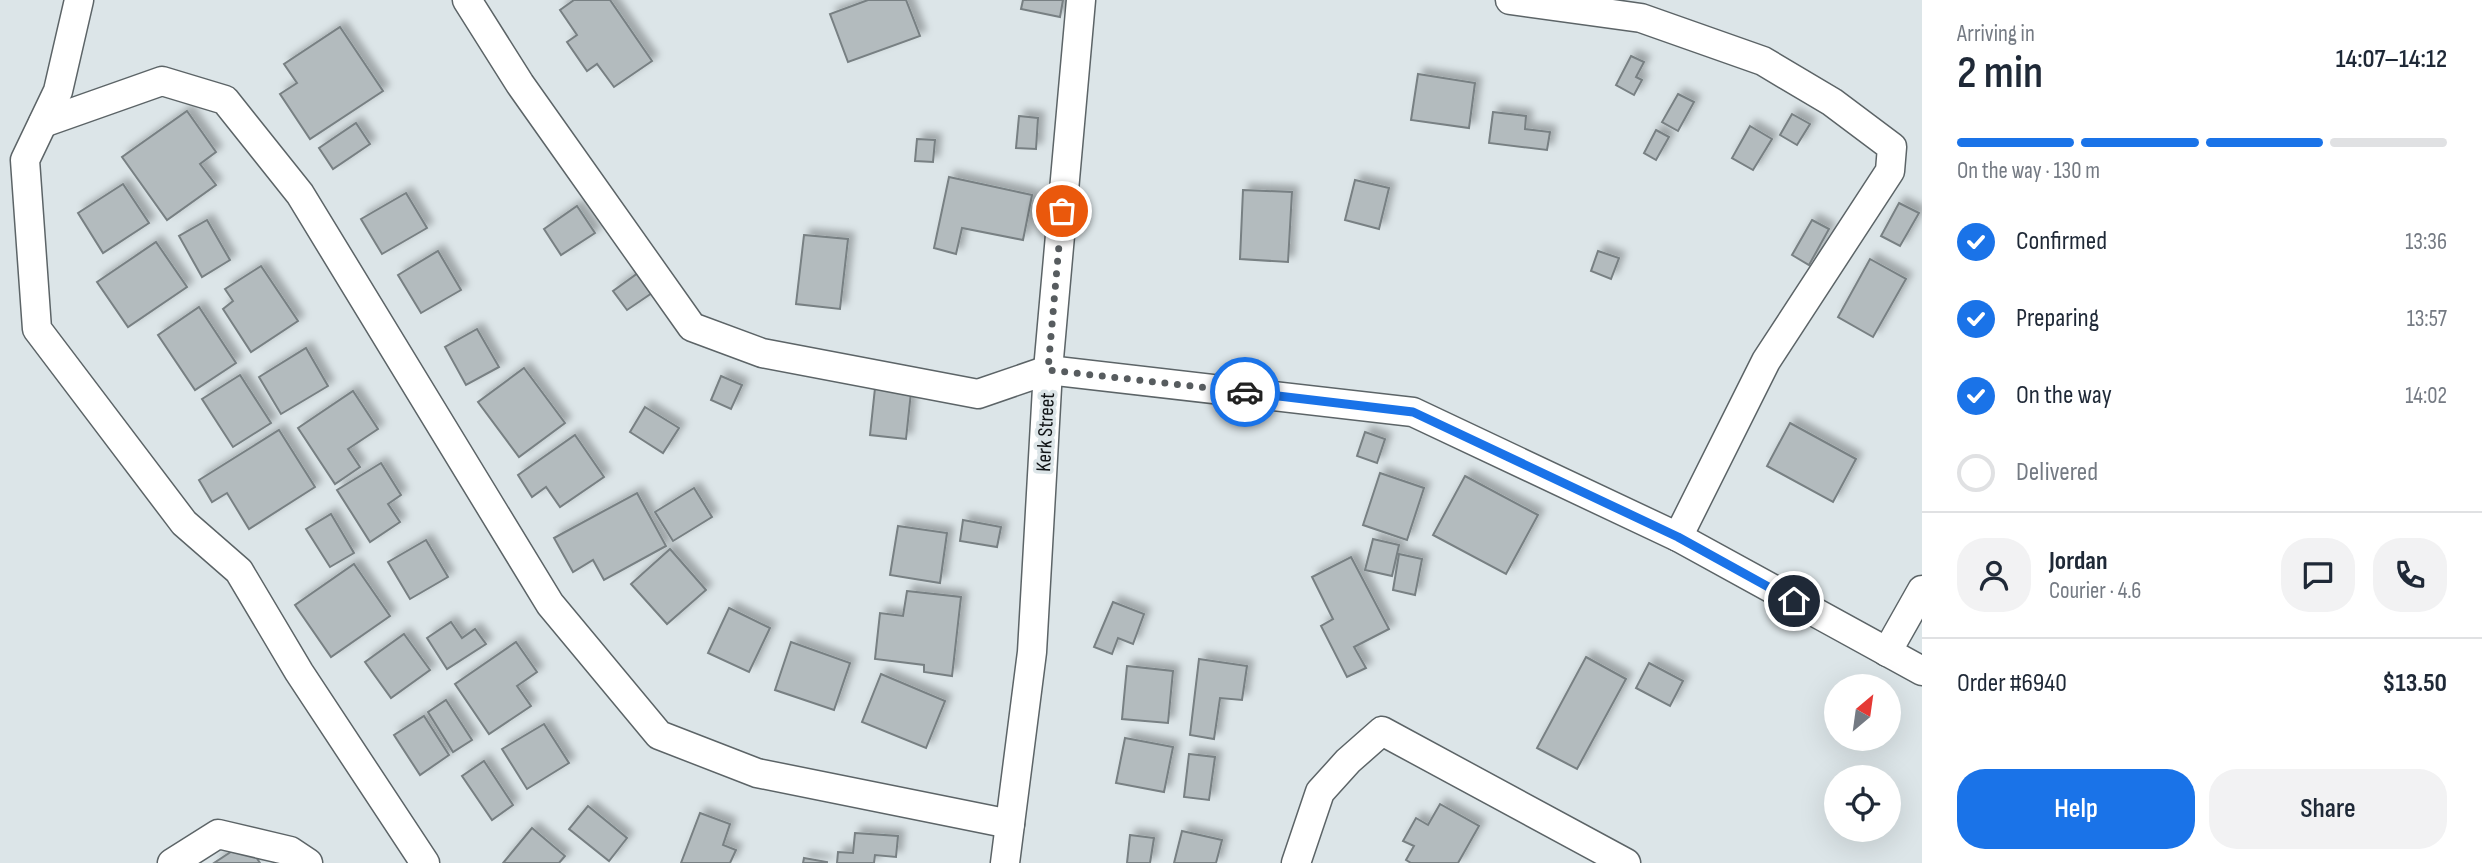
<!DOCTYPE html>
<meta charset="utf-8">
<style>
:root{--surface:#fff;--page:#f2f2f3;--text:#1f2937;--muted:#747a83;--line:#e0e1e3;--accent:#1a73e8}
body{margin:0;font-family:"Sofia Sans Condensed",sans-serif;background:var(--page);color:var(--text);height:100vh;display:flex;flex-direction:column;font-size:26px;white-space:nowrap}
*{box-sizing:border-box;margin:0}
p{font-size:23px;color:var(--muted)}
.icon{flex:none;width:38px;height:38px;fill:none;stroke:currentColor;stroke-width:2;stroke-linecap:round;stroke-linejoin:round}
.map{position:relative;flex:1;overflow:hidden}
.drawer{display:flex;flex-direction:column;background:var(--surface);width:560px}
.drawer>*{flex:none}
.needle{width:46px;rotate:29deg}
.buttons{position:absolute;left:1824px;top:674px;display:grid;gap:14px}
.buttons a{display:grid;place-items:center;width:77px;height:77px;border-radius:50%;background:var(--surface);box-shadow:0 7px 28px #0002;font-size:35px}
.pin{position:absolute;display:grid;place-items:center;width:60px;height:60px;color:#fff;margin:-30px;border:4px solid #fff;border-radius:50%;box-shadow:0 2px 7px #0007}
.courier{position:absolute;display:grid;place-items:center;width:70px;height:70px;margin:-35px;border:5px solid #1a73e8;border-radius:50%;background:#fff;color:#222;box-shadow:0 2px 9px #0007}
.summary em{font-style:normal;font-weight:600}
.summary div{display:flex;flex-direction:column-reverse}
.summary{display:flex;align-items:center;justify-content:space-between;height:119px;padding:0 35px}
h1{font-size:46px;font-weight:600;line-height:52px}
.bar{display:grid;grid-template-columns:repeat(4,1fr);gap:10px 7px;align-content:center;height:84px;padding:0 35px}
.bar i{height:9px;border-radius:5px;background:var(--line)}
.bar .on{background:var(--accent)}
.bar p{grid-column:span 4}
.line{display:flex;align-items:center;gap:18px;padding:0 35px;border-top:2px solid var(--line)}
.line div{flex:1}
.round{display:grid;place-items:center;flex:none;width:74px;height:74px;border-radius:28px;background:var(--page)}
ol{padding:0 35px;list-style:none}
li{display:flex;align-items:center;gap:21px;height:77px}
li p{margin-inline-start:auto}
li .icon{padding:7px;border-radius:50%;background:var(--accent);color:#fff;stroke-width:4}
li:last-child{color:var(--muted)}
li i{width:38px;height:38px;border:4px solid var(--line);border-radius:50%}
.button{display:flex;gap:14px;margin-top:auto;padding:14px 35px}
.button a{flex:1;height:80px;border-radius:28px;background:var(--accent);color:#fff;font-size:28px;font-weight:600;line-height:80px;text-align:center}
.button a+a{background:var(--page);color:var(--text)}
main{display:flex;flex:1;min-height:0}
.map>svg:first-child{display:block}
.building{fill:#b3bbbe;stroke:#788083;stroke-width:2;filter:url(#shadow)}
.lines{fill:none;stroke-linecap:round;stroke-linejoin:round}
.minor-casing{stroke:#5c6467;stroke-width:31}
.minor{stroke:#fff;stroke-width:28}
.done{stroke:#575c5f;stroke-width:7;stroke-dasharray:0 12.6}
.route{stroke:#1a73e8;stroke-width:9}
.labels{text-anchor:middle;stroke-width:7;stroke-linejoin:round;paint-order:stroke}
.street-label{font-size:21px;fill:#101315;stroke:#dce5e8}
</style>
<main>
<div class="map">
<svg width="1922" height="863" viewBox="0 0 1922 863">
<defs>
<filter id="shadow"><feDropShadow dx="6" dy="-6" stdDeviation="3.5" flood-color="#0004"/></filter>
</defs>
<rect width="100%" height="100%" fill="#dce5e8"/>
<g class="building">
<polygon points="574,0 610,0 652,61 614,87 597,64 587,71 567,42 577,35 560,10"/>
<polygon points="868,0 906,0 920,36 848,62 830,14"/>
<polygon points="1023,0 1063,0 1060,17 1021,9"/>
<polygon points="340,27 383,91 310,139 280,94 297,83 284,64"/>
<polygon points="1631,56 1644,62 1636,77 1642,80 1634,95 1616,85"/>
<polygon points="1418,74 1475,83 1469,128 1411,120"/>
<polygon points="1678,94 1694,102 1678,131 1662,122"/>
<polygon points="187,111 216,152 200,164 216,185 167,220 122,157"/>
<polygon points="1493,112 1526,116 1525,129 1550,132 1547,150 1489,143"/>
<polygon points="1792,114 1810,124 1797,145 1780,135"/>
<polygon points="1019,116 1038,118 1036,149 1016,148"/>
<polygon points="356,123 370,144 333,169 319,148"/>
<polygon points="1750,126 1772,139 1753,170 1732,158"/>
<polygon points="1656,130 1669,137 1656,160 1644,153"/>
<polygon points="917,139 935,140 933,162 915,161"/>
<polygon points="949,177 1032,195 1023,240 962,228 956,254 934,248"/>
<polygon points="1355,180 1389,188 1379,229 1345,220"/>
<polygon points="123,184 149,223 103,253 78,213"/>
<polygon points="1243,190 1292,192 1288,262 1240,259"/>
<polygon points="406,193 427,228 382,254 361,219"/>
<polygon points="1899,203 1919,213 1900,246 1881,236"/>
<polygon points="577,206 595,233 561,255 544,229"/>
<polygon points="207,220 230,260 202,277 179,236"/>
<polygon points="1812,220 1829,229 1809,265 1792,255"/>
<polygon points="804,235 848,239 840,309 796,304"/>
<polygon points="156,242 187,287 128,327 97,282"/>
<polygon points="438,251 461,290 421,313 398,275"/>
<polygon points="1598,251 1619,258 1611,279 1591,271"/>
<polygon points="1870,259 1906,279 1873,337 1838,317"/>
<polygon points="261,266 298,321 251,352 223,309 233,301 225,289"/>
<polygon points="638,273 652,293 627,310 613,291"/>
<polygon points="199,307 236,363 195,390 158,335"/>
<polygon points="477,329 499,367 466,385 445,347"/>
<polygon points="306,348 328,386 281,414 259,377"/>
<polygon points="524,368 565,423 519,457 478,402"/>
<polygon points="240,375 271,423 233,447 202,399"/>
<polygon points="721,376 742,385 731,409 711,400"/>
<polygon points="875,388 911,392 906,439 870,435"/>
<polygon points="353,391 378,429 348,449 360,467 335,484 298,428"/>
<polygon points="645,407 679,428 663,453 630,432"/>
<polygon points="1790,423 1856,459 1833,502 1767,466"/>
<polygon points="279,430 315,487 249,529 227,493 212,502 199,480"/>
<polygon points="1365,432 1385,439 1377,463 1357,456"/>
<polygon points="575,435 604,477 560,507 546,487 532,497 518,475"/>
<polygon points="381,463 401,495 388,504 400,522 370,542 337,490"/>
<polygon points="1380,473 1424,488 1407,540 1363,525"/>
<polygon points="1465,476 1538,515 1506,574 1433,535"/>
<polygon points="694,488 712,517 673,541 655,512"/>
<polygon points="637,493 666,546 604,580 593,560 573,572 554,538"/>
<polygon points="331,514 354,553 330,567 306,529"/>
<polygon points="963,520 1001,527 997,547 960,541"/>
<polygon points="898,526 947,533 940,583 890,575"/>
<polygon points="1373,539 1399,545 1392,576 1365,570"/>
<polygon points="426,540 448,577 410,599 388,562"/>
<polygon points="670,549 706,590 667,624 631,584"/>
<polygon points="1399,554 1422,559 1415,595 1393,590"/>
<polygon points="1351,557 1389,629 1354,647 1366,668 1347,677 1321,626 1333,619 1312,577"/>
<polygon points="354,564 390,616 331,657 295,605"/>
<polygon points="907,591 961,597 952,676 924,672 924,665 875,659 880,613 903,616"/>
<polygon points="1113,602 1144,614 1133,644 1118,638 1112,654 1094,647"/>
<polygon points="729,608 770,628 749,672 708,653"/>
<polygon points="451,622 462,638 475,629 486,644 447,669 427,638"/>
<polygon points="404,634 430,670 391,698 365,662"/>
<polygon points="516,642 537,672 517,686 531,706 489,734 455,684"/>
<polygon points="791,642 850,663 834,710 775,690"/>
<polygon points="1586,657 1626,679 1577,769 1537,748"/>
<polygon points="1199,659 1247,666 1242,700 1220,698 1214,739 1190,735"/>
<polygon points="1649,663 1683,681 1670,706 1636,688"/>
<polygon points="1127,666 1173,671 1168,723 1122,719"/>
<polygon points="881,674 945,701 926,748 862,722"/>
<polygon points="446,700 472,740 453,752 428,712"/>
<polygon points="424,716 449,755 420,775 394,735"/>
<polygon points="544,724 569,763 527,789 502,749"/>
<polygon points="1125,738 1173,747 1164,792 1116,783"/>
<polygon points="1189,754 1215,757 1209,800 1184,797"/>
<polygon points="484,761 513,805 492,820 462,776"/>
<polygon points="1440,804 1479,826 1458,863 1411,863 1406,860 1414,846 1403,841 1416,818 1428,825"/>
<polygon points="588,806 627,838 609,861 569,829"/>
<polygon points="700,813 730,824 723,845 736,850 730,863 681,863"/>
<polygon points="532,828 565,856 559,863 503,863"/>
<polygon points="1182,831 1222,840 1216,863 1174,863"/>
<polygon points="855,833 898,836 896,857 875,855 874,863 837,863 838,852 853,853"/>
<polygon points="1130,835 1154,838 1150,863 1127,863"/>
<polygon points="246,842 260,863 214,863"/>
<polygon points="804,858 827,862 827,863 803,863"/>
</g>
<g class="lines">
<defs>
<g id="minor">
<polyline points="79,0 58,91 25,160 37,329 184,523 239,571 299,672 425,863"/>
<polyline points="467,0 520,84 692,327 762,353 978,394 1048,370 1413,412 1678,537 1922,671"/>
<polyline points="1510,0 1641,18 1763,61 1832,102 1892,147 1890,171 1766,361 1678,537"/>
<polyline points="43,123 162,81 225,100 300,194 550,604 659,735 757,773 1010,824"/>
<polyline points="1887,652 1922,590"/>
<polyline points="172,863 218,834 290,851 308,863"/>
<polyline points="1005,863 1032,652 1048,370 1081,0"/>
<polyline points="1296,863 1320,792 1348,761 1382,731 1626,863"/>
</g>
</defs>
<use href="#minor" class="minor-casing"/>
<use href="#minor" class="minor"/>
</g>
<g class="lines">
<polyline class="done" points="1062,211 1048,370 1245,392"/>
<polyline class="route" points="1245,392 1413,412 1678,537 1794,601"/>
</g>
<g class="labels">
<g class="street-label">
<text transform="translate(1045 432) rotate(-87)" y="7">Kerk Street</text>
</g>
</g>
</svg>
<div class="buttons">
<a><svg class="needle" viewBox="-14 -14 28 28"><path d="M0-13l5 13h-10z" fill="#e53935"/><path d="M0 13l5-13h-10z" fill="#747a83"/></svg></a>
<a><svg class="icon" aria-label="locate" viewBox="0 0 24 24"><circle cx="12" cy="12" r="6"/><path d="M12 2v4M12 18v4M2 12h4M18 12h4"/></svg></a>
</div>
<div class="pin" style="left:1062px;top:211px;background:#ea580c"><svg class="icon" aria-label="bag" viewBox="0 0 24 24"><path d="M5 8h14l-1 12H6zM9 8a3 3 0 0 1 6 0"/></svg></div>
<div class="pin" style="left:1794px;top:601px;background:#1f2937"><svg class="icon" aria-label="home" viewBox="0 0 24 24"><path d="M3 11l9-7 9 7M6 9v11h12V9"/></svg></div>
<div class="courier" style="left:1245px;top:392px"><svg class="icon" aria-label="car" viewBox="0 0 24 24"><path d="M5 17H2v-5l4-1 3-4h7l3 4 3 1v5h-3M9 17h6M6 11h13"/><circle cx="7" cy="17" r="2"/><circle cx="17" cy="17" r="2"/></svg></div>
</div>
<section class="drawer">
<div class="summary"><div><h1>2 min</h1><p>Arriving in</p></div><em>14:07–14:12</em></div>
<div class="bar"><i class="on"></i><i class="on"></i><i class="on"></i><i></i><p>On the way · 130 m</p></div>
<ol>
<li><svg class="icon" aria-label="check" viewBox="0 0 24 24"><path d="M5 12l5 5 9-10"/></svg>Confirmed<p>13:36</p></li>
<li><svg class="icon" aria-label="check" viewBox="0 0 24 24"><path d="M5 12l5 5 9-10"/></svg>Preparing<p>13:57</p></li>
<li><svg class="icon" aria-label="check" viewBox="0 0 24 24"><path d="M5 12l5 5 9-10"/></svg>On the way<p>14:02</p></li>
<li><i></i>Delivered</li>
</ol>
<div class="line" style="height:126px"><a class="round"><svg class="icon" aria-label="person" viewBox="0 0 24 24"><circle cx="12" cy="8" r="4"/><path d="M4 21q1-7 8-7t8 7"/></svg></a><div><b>Jordan</b><p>Courier · 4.6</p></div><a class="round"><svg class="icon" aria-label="chat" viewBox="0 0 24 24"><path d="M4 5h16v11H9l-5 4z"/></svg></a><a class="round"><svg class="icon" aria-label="phone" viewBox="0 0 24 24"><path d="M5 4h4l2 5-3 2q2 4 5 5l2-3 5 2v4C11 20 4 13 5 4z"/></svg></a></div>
<div class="line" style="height:91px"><div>Order #6940</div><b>$13.50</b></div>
<div class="button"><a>Help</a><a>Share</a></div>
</section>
</main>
